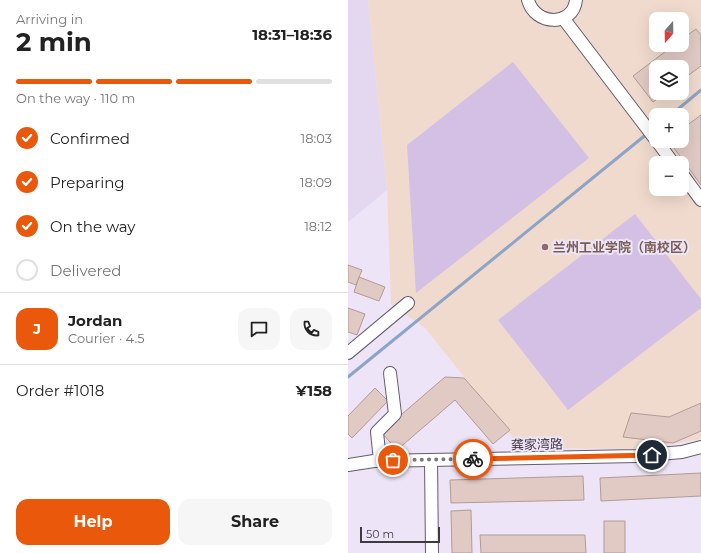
<!DOCTYPE html>
<meta charset="utf-8">
<style>
:root{--surface:#fff;--page:#f6f6f6;--text:#222;--muted:#767676;--line:#e0e0e0;--accent:#ea580c}
body{margin:0;font-family:Montserrat,"Noto Sans SC",sans-serif;background:var(--page);color:var(--text);height:100vh;display:flex;flex-direction:column;font-size:15px;white-space:nowrap}
*{box-sizing:border-box;margin:0}
p{font-size:13px;color:var(--muted)}
.icon{flex:none;width:22px;height:22px;fill:none;stroke:currentColor;stroke-width:2;stroke-linecap:round;stroke-linejoin:round}
.map{position:relative;flex:1;overflow:hidden}
.side{display:flex;flex-direction:column;background:var(--surface);width:348px}
.side>*{flex:none}
.needle{width:26px;rotate:200deg}
.buttons{position:absolute;left:301px;top:12px;display:grid;gap:8px}
.buttons a{display:grid;place-items:center;width:40px;height:40px;border-radius:8px;background:var(--surface);box-shadow:0 4px 16px #0002;font-size:20px}
.scale{position:absolute;left:12px;bottom:10px;width:80px;box-sizing:border-box;padding-left:4px;border:2px solid #3e3a42;border-top:0;font-size:11px;line-height:14px;white-space:nowrap;color:#3e3a42;-webkit-text-stroke:3px #eee4f7;paint-order:stroke}
.pin{position:absolute;display:grid;place-items:center;width:34px;height:34px;color:#fff;margin:-17px;border:2px solid #fff;border-radius:50%;box-shadow:0 1px 4px #0007}
.courier{position:absolute;display:grid;place-items:center;width:40px;height:40px;margin:-20px;border:3px solid #ea580c;border-radius:50%;background:#fff;color:#222;box-shadow:0 1px 5px #0007}
.overview em{font-style:normal;font-weight:700}
.overview div{display:flex;flex-direction:column-reverse}
.overview{display:flex;align-items:center;justify-content:space-between;height:68px;padding:0 16px}
h1{font-size:26px;font-weight:700;line-height:30px}
.bar{display:grid;grid-template-columns:repeat(4,1fr);gap:6px 4px;align-content:center;height:48px;padding:0 16px}
.bar i{height:5px;border-radius:3px;background:var(--line)}
.bar .active{background:var(--accent)}
.bar p{grid-column:span 4}
.line{display:flex;align-items:center;gap:10px;padding:0 16px;border-top:1px solid var(--line)}
.line div{flex:1}
.round{display:grid;place-items:center;flex:none;width:42px;height:42px;border-radius:12px;background:var(--page)}
ol{padding:0 16px;list-style:none}
li{display:flex;align-items:center;gap:12px;height:44px}
li p{margin-inline-start:auto}
li .icon{padding:4px;border-radius:50%;background:var(--accent);color:#fff;stroke-width:4}
li:last-child{color:var(--muted)}
li i{width:22px;height:22px;border:2px solid var(--line);border-radius:50%}
.button{display:flex;gap:8px;margin-top:auto;padding:8px 16px}
.button a{flex:1;height:46px;border-radius:12px;background:var(--accent);color:#fff;font-size:16px;font-weight:700;line-height:46px;text-align:center}
.button a+a{background:var(--page);color:var(--text)}
main{display:flex;flex:1;min-height:0}
.map>svg:first-child{display:block}
.built{fill:#e4d7f0}
.education{fill:#f0dacd;fill-rule:evenodd}
.green{fill:#d4c0e4}
.lines{fill:none;stroke-linecap:round;stroke-linejoin:round}
.stream{stroke:#8ca4c5;stroke-width:3}
.building{fill:#e1cac4;stroke:#b19b96}
.minor-casing{stroke:#655c6c;stroke-width:14}
.minor{stroke:#fff;stroke-width:12}
.done{stroke:#7c7681;stroke-width:4;stroke-dasharray:0 7.2}
.route{stroke:#ea580c;stroke-width:5}
.education-dot{fill:#8d6e63;stroke:#eee4f7;stroke-width:1.5}
.labels{text-anchor:middle;stroke-width:4;stroke-linejoin:round;paint-order:stroke}
.education-label{font-size:13px;font-weight:bold;fill:#785e54;stroke:#eee4f7;text-anchor:start}
.street-label{font-size:13px;fill:#3e3a42;stroke:#eee4f7}
</style>
<main>
<section class="side">
<div class="overview"><div><h1>2 min</h1><p>Arriving in</p></div><em>18:31–18:36</em></div>
<div class="bar"><i class="active"></i><i class="active"></i><i class="active"></i><i></i><p>On the way · 110 m</p></div>
<ol>
<li><svg class="icon" aria-label="check" viewBox="0 0 24 24"><path d="M5 12l5 5 9-10"/></svg>Confirmed<p>18:03</p></li>
<li><svg class="icon" aria-label="check" viewBox="0 0 24 24"><path d="M5 12l5 5 9-10"/></svg>Preparing<p>18:09</p></li>
<li><svg class="icon" aria-label="check" viewBox="0 0 24 24"><path d="M5 12l5 5 9-10"/></svg>On the way<p>18:12</p></li>
<li><i></i>Delivered</li>
</ol>
<div class="line" style="height:72px"><b class="round" style="background:var(--accent);color:#fff">J</b><div><b>Jordan</b><p>Courier · 4.5</p></div><a class="round"><svg class="icon" aria-label="chat" viewBox="0 0 24 24"><path d="M4 5h16v11H9l-5 4z"/></svg></a><a class="round"><svg class="icon" aria-label="phone" viewBox="0 0 24 24"><path d="M5 4h4l2 5-3 2q2 4 5 5l2-3 5 2v4C11 20 4 13 5 4z"/></svg></a></div>
<div class="line" style="height:52px"><div>Order #1018</div><b>¥158</b></div>
<div class="button"><a>Help</a><a>Share</a></div>
</section>
<div class="map">
<svg width="353" height="553" viewBox="0 0 353 553">
<rect width="100%" height="100%" fill="#eee4f7"/>
<polygon class="built" points="0,0 20,0 39,190 0,222"/>
<path class="education" d="M20,0H353V439L297,449L173,448L77,328L43,304L39,190ZM308,19H334V45H308ZM308,67H334V93H308ZM308,115H334V141H308ZM308,163H334V189H308Z"/>
<g class="green">
<polygon points="165,62 241,158 68,293 59,145"/>
<polygon points="287,214 353,299 353,308 220,410 150,320"/>
</g>
<g class="lines">
<g class="stream">
<polyline points="323,115 353,90"/>
<polyline points="0,377 300,133"/>
</g>
</g>
<g class="building">
<polygon points="348,29 353,35 353,66 334,80 334,67 308,67 308,93 317,93 305,102 285,76 326,45 334,45 334,39"/>
<polygon points="353,115 353,185 321,141 334,141 334,129"/>
<polygon points="0,265 14,270 8,285 0,282"/>
<polygon points="11,277 37,287 31,301 6,292"/>
<polygon points="0,308 17,314 9,335 0,332"/>
<polygon points="97,377 116,378 162,430 145,444 107,400 49,450 33,432"/>
<polygon points="27,388 40,401 4,438 0,434 0,416"/>
<polygon points="353,403 353,431 325,443 275,437 283,413 321,417"/>
<polygon points="353,473 353,496 253,501 252,478"/>
<polygon points="235,476 236,500 103,503 102,480"/>
<polygon points="123,510 124,553 104,553 103,511"/>
<rect x="256" y="521" width="21" height="32"/>
<polygon points="132,535 237,535 238,553 133,553"/>
</g>
<g class="lines">
<defs>
<g id="minor">
<path d="M180,0C187,26 225,27 228,0"/>
<polyline points="215,18 308,140"/>
<polyline points="309,141 325,163"/>
<polyline points="334,174 353,200"/>
<polyline points="0,353 60,303"/>
<polyline points="83,460 84,553"/>
<polyline points="32,461 29,432 47,414 42,373"/>
<polyline points="0,465 26,461 289,456 334,452 353,447"/>
</g>
</defs>
<use href="#minor" class="minor-casing"/>
<use href="#minor" class="minor"/>
</g>
<g class="lines">
<polyline class="done" points="45,460 125,459"/>
<polyline class="route" points="125,459 304,455"/>
</g>
<circle class="education-dot" cx="197" cy="247" r="4"/>
<g class="labels">
<g class="education-label">
<text x="205" y="252">兰州工业学院（南校区）</text>
</g>
<g class="street-label">
<text transform="translate(189 444) rotate(-1)" y="5">龚家湾路</text>
</g>
</g>
</svg>
<div class="buttons">
<a><svg class="needle" viewBox="-14 -14 28 28"><path d="M0-13l5 13h-10z" fill="#e53935"/><path d="M0 13l5-13h-10z" fill="#767676"/></svg></a>
<a><svg class="icon" aria-label="layers" viewBox="0 0 24 24"><path d="M12 4l9 5-9 5-9-5zM3 14l9 5 9-5"/></svg></a>
<a>+</a>
<a>−</a>
</div>
<div class="scale">50 m</div>
<div class="pin" style="left:45px;top:460px;background:#ea580c"><svg class="icon" aria-label="bag" viewBox="0 0 24 24"><path d="M5 8h14l-1 12H6zM9 8a3 3 0 0 1 6 0"/></svg></div>
<div class="pin" style="left:304px;top:455px;background:#1f2937"><svg class="icon" aria-label="home" viewBox="0 0 24 24"><path d="M3 11l9-7 9 7M6 9v11h12V9"/></svg></div>
<div class="courier" style="left:125px;top:459px"><svg class="icon" aria-label="bike" viewBox="0 0 24 24"><circle cx="6" cy="16" r="4"/><circle cx="18" cy="16" r="4"/><path d="M6 16l4-8h5l3 8M10 8l3 8H6M13 5h3"/></svg></div>
</div>
</main>
